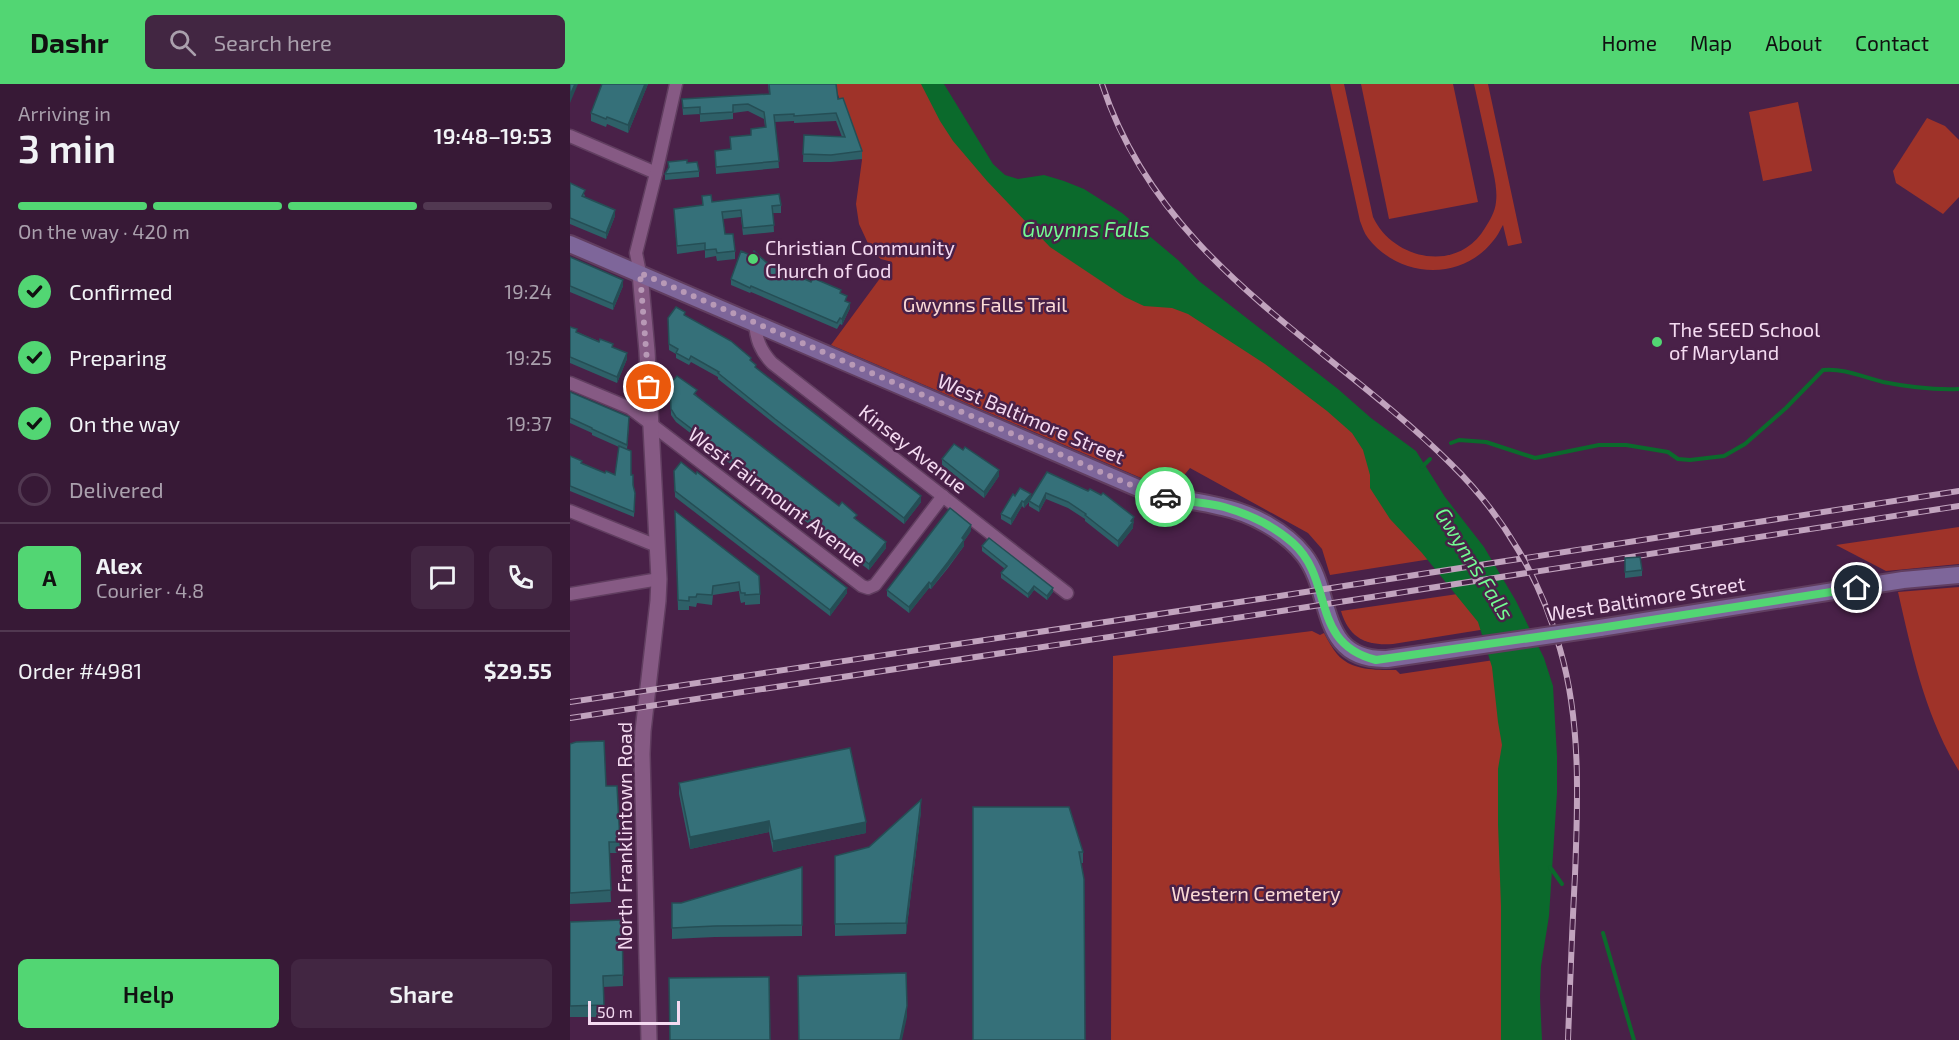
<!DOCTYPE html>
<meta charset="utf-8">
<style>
:root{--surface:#371936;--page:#422642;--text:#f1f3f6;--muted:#aaa0ad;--line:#513851;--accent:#52d673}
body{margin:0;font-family:"Exo 2",sans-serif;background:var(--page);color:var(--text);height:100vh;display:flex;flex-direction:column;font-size:22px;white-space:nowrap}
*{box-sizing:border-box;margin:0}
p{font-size:20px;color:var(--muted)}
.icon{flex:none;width:33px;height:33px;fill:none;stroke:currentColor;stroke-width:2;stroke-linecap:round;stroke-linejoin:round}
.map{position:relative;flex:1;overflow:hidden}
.panel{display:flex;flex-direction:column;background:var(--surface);width:570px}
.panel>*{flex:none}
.scale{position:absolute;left:18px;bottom:15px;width:92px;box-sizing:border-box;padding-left:6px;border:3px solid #f4daf1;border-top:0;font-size:16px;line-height:21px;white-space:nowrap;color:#f4daf1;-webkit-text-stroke:4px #492148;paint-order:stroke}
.pin{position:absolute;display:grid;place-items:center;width:51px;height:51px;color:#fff;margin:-26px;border:3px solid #fff;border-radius:50%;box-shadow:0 2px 6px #0007}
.courier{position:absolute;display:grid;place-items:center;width:60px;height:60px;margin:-30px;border:4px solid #52d673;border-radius:50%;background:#fff;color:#222;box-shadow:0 2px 8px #0007}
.overview em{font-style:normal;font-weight:600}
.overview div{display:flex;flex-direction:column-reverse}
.overview{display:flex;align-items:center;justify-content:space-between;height:102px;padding:0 18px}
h1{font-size:39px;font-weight:600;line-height:45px}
.bar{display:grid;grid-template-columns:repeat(4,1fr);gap:9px 6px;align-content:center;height:72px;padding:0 18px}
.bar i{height:8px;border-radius:4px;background:var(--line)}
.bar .active{background:var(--accent)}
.bar p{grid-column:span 4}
.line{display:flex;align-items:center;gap:15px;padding:0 18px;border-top:2px solid var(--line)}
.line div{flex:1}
.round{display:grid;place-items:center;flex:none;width:63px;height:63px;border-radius:9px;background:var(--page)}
ol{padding:0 18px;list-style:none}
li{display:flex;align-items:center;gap:18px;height:66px}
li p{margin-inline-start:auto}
li .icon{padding:6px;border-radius:50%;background:var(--accent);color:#111;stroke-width:4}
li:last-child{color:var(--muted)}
li i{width:33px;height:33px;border:3px solid var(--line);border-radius:50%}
.button{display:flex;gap:12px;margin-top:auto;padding:12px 18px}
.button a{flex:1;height:69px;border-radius:9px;background:var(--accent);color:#111;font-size:24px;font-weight:600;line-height:69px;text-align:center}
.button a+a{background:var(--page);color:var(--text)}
header{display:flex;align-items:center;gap:36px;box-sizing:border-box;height:84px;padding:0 30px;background:var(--accent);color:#111}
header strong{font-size:28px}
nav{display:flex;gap:33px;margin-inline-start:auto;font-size:21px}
.search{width:420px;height:54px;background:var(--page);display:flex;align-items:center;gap:15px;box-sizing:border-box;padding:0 21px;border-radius:9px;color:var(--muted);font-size:22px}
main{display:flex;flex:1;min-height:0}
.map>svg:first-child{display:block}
.green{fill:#9f3329}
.water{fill:#0b6a2c}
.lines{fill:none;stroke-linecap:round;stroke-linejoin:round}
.stream{stroke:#0b6a2c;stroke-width:4}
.minor-casing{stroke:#613e60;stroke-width:15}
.tertiary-casing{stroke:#613e60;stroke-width:18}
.secondary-casing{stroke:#613e60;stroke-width:20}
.minor{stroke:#865a84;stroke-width:12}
.tertiary{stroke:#865a84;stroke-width:15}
.secondary{stroke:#7e669a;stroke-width:16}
.rail-casing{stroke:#c1a3be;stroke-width:6}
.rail{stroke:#492148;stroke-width:4;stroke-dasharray:11;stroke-linecap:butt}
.secondary-bridge-casing{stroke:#613e60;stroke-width:20;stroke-linecap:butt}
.secondary-bridge{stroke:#7e669a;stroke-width:16}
.wall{fill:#2e6068}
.shaded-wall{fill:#254e55}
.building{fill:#357079;stroke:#254e55;stroke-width:1.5}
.done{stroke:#b899b6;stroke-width:6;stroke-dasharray:0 10.8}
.route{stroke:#52d673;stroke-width:8}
.poi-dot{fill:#52d673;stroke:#492148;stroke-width:2}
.labels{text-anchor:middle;stroke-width:5;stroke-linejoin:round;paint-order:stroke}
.poi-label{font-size:20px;fill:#f4daf1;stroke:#492148;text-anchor:start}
.park-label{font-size:20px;fill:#fbdad5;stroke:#492148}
.street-label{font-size:20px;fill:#f4daf1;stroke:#492148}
.water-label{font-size:21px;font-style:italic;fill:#73fb92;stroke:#492148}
</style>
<header>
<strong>Dashr</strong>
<div class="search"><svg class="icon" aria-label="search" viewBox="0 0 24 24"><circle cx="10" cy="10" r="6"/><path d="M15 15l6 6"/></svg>Search here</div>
<nav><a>Home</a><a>Map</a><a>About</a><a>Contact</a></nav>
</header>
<main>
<section class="panel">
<div class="overview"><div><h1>3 min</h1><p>Arriving in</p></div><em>19:48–19:53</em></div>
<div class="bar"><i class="active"></i><i class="active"></i><i class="active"></i><i></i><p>On the way · 420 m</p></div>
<ol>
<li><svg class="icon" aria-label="check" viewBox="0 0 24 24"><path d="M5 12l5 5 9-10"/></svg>Confirmed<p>19:24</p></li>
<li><svg class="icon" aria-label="check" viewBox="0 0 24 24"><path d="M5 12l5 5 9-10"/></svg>Preparing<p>19:25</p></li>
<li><svg class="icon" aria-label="check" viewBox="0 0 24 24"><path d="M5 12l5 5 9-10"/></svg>On the way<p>19:37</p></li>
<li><i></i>Delivered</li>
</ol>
<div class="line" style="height:108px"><b class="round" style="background:var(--accent);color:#111">A</b><div><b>Alex</b><p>Courier · 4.8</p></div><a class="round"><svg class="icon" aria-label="chat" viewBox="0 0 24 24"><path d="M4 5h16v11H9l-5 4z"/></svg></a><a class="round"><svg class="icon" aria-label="phone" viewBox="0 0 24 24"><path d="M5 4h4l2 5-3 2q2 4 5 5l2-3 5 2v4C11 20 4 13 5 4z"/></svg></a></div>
<div class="line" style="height:78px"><div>Order #4981</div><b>$29.55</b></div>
<div class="button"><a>Help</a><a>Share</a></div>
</section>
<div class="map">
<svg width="1389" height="956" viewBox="0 0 1389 956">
<rect width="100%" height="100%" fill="#492148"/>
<g class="green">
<polygon points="264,0 362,0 437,107 629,218 764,317 880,472 760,491 752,465 738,449 620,384 611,395 613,399 611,403 592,403 261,261 322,178 311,175 302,168 289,140 286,120 292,76"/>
<path d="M760,0H774L803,133C823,176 888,190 915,144C920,136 925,128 926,118C928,102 922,84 919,68C914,45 909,23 904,0H918L952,159L938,162L933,141C930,146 927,153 923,157C891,198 829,194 798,154C794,149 792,142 790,137Z"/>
<polygon points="791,0 883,0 908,118 819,135"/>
<polygon points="1228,18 1242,87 1193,97 1179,28"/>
<polygon points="1357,34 1375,42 1389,56 1389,113 1373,130 1326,99 1323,87"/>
<polygon points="1389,443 1389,480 1316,487 1266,461"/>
<path d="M1389,503V687C1355,632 1342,569 1328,508Z"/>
<path d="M922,505L935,542L823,560C796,562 779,554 771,527Z"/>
<path d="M742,547L750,551L754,549C758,556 762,564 767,570C781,587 807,586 826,586L830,590L951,572L952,956H541L543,572Z"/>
</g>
<polygon class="water" points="351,0 374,0 423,80 435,91 448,95 474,91 494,97 514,105 552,129 608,176 629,197 768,305 801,334 846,367 875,413 914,463 946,517 974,574 983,602 987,672 987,709 979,832 971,882 970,913 972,956 931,956 931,822 928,740 928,685 932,661 928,638 922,583 908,538 852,469 820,435 800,404 800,391 793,366 782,349 757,327 695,280 618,230 602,224 574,222 555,213 480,163 417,97 383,57 370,37"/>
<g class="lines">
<g class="stream">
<path d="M881,359L889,356L916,358L965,374L1029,361H1056L1098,368L1108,375L1120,376L1154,372L1175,360L1216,324L1253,286C1274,284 1293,293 1313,298C1338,303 1364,306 1389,305"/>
<polyline points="852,383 860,375"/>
<polyline points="980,783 992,800"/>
<polyline points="1033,849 1064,956"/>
</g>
<defs>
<g id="minor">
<polyline points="0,52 86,89"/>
<polyline points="70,189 66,169 86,89 106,0"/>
<path d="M185,238C186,255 190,266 202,279L497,509"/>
<polyline points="0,299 60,324 292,502 298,504 305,501 373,412"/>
<polyline points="0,427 87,462"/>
<polyline points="0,510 89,495"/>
</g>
<polyline id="tertiary" points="70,189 77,267 89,495 88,517 73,647 72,670 79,956"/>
<g id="secondary">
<path d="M0,160L568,404C599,416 622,415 652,423C681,429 715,447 734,471C764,509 747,577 817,575"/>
<polyline points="1030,544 1333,496 1389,491"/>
</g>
</defs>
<use href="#minor" class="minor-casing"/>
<use href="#tertiary" class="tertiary-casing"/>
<use href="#secondary" class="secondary-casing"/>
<use href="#minor" class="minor"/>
<use href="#tertiary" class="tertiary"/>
<use href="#secondary" class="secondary"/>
<defs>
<g id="rail">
<path d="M532,0C591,180 756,256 881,380C933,431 971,495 990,565C1011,637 1008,716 1005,791C1002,846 1000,901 998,956"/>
<polyline points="0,618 703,513 1389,407"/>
<polyline points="0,634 705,528 1389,422"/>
</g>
</defs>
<use href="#rail" class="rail-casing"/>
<use href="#rail" class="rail"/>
<defs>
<polyline id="secondary-bridge" points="817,575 1030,544"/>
</defs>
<use href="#secondary-bridge" class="secondary-bridge-casing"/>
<use href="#secondary-bridge" class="secondary-bridge"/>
</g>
<g class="wall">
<polygon points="32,0 78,0 58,49 37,40 36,43 21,37 21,29"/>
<polygon points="198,0 266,0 268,15 292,67 292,75 261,78 233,78 234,51 272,53 266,37 224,39 224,37 205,38 209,84 146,90 145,67 160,65 160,53 181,51 181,45 195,43 194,35 178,27 163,29 163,35 130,38 130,30 113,31 112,15 199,10"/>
<polygon points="98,78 117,79 129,87 129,93 95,96 95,90 98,84"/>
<polygon points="0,99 15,111 14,113 45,132 36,155 0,140"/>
<polygon points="132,112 142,118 211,121 211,129 203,129 204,148 173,151 171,133 153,135 155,150 165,167 165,175 147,177 146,172 135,174 135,166 107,170 104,125 132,121"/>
<polygon points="0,173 53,202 43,226 0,208"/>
<polygon points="196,178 271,210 277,218 280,224 272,241 270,240 267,245 181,208 180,209 161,201 161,195"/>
<polygon points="115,232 181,276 186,284 351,418 334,440 205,340 148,295 148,293 121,278 119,281 106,274 106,270 99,266 98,240"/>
<polygon points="0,243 7,248 43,263 57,275 47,299 0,279"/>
<polygon points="100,300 127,311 126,313 287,436 316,464 299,486 106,338 101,331"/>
<polygon points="0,308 59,339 57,365 65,409 64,433 0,407 0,372 12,380 35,389 45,391 49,363 22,351 22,349 0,339"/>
<polygon points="372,375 429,392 414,414 372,381"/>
<polygon points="104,387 277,509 260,532 105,413"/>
<polygon points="477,388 564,438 563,440 563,444 548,463 515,437 515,435 498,424 476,415 469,428 459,422 459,418 454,424 452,422 441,441 431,435 431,430 445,412 461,414"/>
<polygon points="105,427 190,510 190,520 175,521 175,518 171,519 170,515 169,507 143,511 142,521 127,519 126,523 119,522 119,526 108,526"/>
<polygon points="401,447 394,457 394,462 378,484 361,505 359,504 339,529 317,512 317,506"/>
<polygon points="412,462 483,508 477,516 464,506 458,514 431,494 431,489 435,485 412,467"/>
<polygon points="1055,474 1072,486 1072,492 1055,494"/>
<polygon points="0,660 36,702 50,758 50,769 39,769 41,818 0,820"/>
<polygon points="109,699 296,749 203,768 199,748 120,765 109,710"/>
<polygon points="403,723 513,768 513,779 511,779"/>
<polygon points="351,727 336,850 265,852 265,772 299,763"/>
<polygon points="232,783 232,852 145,853 102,855 102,819 111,819"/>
<polygon points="52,836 53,902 33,903 34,933 0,933 0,838"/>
</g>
<g class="shaded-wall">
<polygon points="5,0 8,0 0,19 0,11"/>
<polygon points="75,0 78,0 58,49 58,41"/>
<polygon points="45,126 45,132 36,155 36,149"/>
<polygon points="53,196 53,202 43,226 43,220"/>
<polygon points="280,219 280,224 272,241 272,235"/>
<polygon points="57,269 57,275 47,299 47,293"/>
<polygon points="429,386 429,392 414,414 414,408"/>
<polygon points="476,409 476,415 469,428 469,423"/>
<polygon points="461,410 461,415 454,424 454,418"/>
<polygon points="351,412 351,418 334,440 334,434"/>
<polygon points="452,417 452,422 441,441 441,435"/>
<polygon points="564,433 563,444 548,463 548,457"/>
<polygon points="401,441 401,447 394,457 394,462 361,505 361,500 392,454"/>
<polygon points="316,458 316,464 299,486 299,480"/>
<polygon points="359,498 359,504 339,529 339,523"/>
<polygon points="464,502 464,506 458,514 458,510"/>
<polygon points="277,504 277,509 260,532 260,526"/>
<polygon points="483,504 483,508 477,516 477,512"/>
<polygon points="351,716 351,727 336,850 336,839"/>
<polygon points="199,737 199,748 120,765 120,753"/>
<polygon points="296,738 296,749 203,768 203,757"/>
<polygon points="337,922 337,933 332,956 330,956"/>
</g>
<g class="building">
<polygon points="0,0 5,0 0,11"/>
<polygon points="32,0 75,0 58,41 37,33 36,35 21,29"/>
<polygon points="199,0 266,0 268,15 273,14 292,67 261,71 233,70 234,51 275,53 266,29 224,32 224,30 204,31 209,77 146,83 145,67 161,65 160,53 181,51 181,45 196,43 194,28 178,20 163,21 163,28 130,30 130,23 113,24 112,15 200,10"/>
<polygon points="117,76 117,79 127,78 129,87 95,90 99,83 98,78"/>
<polygon points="0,99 15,106 12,112 45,126 36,149 0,134"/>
<polygon points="209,110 211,121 202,122 204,141 173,144 171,126 152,128 155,150 163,150 165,167 147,169 146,165 135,166 135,159 107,162 104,125 133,121 132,112 141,111 142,118"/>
<polygon points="171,167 182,172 184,167 196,178 204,181 241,198 243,194 271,206 270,209 277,212 275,217 280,219 272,235 270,234 267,239 181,202 180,204 161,195"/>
<polygon points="0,173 53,196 43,220 0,202"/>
<polygon points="106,223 115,228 114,231 161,257 181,274 180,276 186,281 185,283 351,412 334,434 205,335 148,289 149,288 121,272 119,276 106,269 108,265 99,260 98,234"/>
<polygon points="0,243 7,245 6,248 29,258 30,255 43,260 42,263 57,269 47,293 0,273"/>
<polygon points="107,292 127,306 124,310 269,422 272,418 287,431 284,434 316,458 299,480 106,333 101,325 100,300"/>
<polygon points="0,308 59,333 57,361 22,345 22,344 0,334"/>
<polygon points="384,360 393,366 395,363 429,386 414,408 372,375"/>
<polygon points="49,362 61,367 61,391 63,391 63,401 65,409 64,428 0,402 0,372 12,377 11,379 35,389 36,387 45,391"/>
<polygon points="111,378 126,390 127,388 277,504 260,526 105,407 104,387"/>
<polygon points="477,388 518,407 520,405 531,411 533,409 564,433 561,437 563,438 548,457 515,431 516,430 498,418 476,409 469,423 459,417"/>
<polygon points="450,404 461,410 454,418 452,417 441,435 431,430 443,410 445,412"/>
<polygon points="380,424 401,441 392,454 394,456 378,478 361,500 359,498 339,523 317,506"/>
<polygon points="105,427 189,492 190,510 175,511 175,509 171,509 170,506 169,498 143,502 142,511 127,510 126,513 119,513 119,517 108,516"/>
<polygon points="419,454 483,504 477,512 464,502 458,510 431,489 437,482 412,462"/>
<polygon points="1070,473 1072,486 1055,488 1055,474"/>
<polygon points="34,657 36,702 47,702 50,758 39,758 41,806 0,809 0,660 6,658"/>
<polygon points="280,664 296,738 203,757 199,737 120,753 109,699"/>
<polygon points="351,716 336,839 265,840 265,772 299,763"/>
<polygon points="403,723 499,723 513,768 509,768 514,795 515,956 403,956"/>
<polygon points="232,783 232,841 145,842 102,844 102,819 111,819"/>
<polygon points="52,836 53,891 33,892 34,921 0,922 0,838"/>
<polygon points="336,889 337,922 330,956 229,956 228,892"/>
<polygon points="199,893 200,956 100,956 99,894"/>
</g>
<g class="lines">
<polyline class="done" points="79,303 70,189 568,404 595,413"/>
<path class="route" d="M595,413C615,418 635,418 654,423C678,430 704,442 723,459C765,497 739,559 806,576L1030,544L1287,504"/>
</g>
<g class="poi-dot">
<circle cx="183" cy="175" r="6"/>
<circle cx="1087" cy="258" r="6"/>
</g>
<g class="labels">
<g class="poi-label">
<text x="195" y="171">Christian Community<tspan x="195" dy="23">Church of God</tspan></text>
<text x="1099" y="253">The SEED School<tspan x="1099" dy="23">of Maryland</tspan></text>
</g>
<g class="park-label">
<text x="415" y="228">Gwynns Falls Trail</text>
<text x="686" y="817">Western Cemetery</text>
</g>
<g class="street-label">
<text transform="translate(461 335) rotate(23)" y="7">West Baltimore Street</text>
<text transform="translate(343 365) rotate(38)" y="7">Kinsey Avenue</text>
<text transform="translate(207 413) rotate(37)" y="7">West Fairmount Avenue</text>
<text transform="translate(1076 515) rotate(-9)" y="7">West Baltimore Street</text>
<text transform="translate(55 752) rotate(-90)" y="7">North Franklintown Road</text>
</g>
<g class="water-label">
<text x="516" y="153">Gwynns Falls</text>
<text transform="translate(904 480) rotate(58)" y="7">Gwynns Falls</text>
</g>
</g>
</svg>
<div class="scale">50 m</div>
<div class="pin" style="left:79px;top:303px;background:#ea580c"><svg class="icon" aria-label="bag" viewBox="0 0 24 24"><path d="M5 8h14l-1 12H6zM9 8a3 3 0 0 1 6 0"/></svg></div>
<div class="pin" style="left:1287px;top:504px;background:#1f2937"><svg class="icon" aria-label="home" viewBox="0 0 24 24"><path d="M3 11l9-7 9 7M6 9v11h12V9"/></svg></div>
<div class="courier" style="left:595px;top:413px"><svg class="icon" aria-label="car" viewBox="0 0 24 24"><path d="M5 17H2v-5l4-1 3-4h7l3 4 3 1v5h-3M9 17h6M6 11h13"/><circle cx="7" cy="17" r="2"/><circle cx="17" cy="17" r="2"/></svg></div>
</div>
</main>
